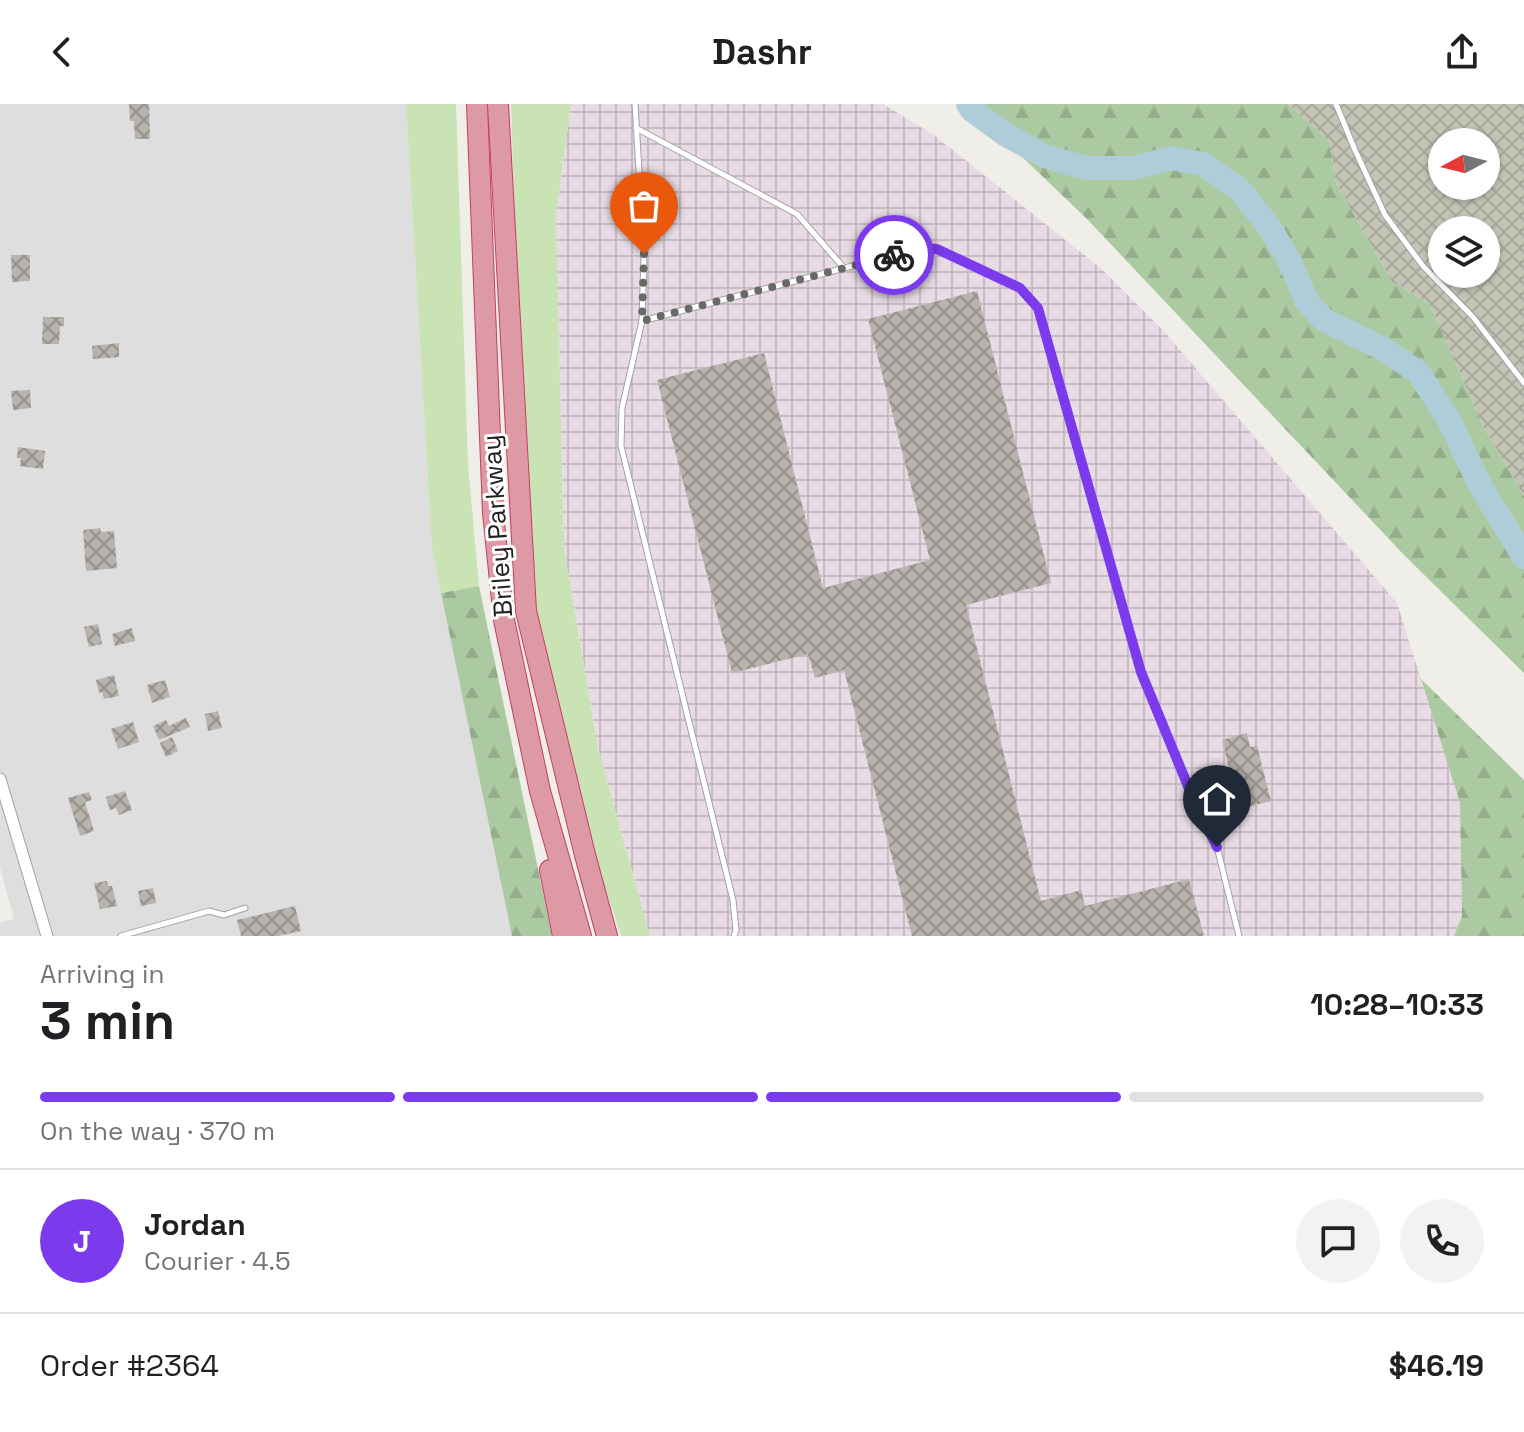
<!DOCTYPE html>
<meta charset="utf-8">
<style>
:root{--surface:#fff;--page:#f2f2f2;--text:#202124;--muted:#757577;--line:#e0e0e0;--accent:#7c3aed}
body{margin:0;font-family:"Space Grotesk",sans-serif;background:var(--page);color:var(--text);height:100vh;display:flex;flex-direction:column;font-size:30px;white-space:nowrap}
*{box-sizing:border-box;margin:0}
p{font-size:26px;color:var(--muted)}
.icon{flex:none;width:44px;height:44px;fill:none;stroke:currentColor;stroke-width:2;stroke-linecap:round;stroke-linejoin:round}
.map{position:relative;height:832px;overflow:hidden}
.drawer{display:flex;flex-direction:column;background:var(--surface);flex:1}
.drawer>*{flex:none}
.needle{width:52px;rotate:263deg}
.buttons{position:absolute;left:1428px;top:24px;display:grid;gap:16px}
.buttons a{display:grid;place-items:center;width:72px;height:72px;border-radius:50%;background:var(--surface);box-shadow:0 2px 6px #0004;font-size:40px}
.pin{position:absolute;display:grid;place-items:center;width:68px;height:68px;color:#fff;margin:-82px -34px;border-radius:50% 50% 50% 0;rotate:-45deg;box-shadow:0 0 8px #0007}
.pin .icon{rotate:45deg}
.courier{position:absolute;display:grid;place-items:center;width:80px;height:80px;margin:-40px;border:6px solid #7c3aed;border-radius:50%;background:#fff;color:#222;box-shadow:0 2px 10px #0007}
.head em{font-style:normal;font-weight:600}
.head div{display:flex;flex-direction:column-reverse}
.head{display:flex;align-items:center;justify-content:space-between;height:136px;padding:0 40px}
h1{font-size:52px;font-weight:600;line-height:60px}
.bar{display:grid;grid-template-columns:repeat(4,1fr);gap:12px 8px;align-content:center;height:96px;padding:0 40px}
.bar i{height:10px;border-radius:6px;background:var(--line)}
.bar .selected{background:var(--accent)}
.bar p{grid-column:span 4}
.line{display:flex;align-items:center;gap:20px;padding:0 40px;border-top:2px solid var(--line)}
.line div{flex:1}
.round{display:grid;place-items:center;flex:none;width:84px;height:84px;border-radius:42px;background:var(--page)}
header{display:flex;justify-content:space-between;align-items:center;height:104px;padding:0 40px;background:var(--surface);font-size:36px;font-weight:600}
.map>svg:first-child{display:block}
.residential{fill:#dfdede}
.industrial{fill:url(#industrial-grid)}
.construction{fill:url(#construction-cross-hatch);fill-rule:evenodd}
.grass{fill:#cae3b5}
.forest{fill:url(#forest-firs)}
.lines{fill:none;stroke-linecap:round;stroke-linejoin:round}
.river{stroke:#aecdd8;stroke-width:24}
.building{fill:url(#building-cross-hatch)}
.lane-casing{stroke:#a2a2a2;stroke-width:7}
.street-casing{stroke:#a2a2a2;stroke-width:13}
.highway-casing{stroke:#c63d66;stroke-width:22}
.lane{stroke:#fff;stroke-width:5}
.street{stroke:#fff;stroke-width:11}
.highway{stroke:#dd9aa4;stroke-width:20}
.done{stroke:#696967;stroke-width:8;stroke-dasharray:0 14.4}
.route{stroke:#7c3aed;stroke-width:10}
.labels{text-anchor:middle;stroke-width:6;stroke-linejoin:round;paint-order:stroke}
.street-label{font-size:26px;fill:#212121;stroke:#fff}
</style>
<header><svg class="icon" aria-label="back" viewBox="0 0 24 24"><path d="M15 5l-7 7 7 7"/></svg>Dashr<svg class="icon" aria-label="share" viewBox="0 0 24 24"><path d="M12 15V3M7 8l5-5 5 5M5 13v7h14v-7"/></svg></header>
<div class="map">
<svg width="1524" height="832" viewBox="0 0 1524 832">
<defs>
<pattern id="industrial-grid" width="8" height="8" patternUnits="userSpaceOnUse" patternTransform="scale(2)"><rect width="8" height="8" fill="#e8dbe5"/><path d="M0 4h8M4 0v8" fill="none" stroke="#c7bcc4"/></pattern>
<pattern id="construction-cross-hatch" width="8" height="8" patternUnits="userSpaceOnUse" patternTransform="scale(2)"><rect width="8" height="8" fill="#c3c4b5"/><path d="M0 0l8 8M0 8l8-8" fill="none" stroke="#a7a89b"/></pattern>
<pattern id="forest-firs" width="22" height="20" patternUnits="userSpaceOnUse" patternTransform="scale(2)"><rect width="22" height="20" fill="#accaa2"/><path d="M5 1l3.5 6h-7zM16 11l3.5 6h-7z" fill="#94ad8b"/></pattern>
<pattern id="building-cross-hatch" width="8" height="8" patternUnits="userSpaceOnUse" patternTransform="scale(2)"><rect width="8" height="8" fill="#b9b3ae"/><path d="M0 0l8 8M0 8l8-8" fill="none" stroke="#96918d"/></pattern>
</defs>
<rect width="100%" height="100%" fill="#f0eee8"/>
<polygon class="residential" points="0,0 406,0 432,444 512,832 0,832 0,818 14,815 0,763"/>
<polygon class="industrial" points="571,0 883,0 934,31 1103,166 1162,225 1397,499 1460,699 1462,812 1454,832 650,832 598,644 564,444 556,112"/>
<path class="construction" d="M1288,0H1524V392L1484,324L1429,199L1392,178L1336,79L1329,37ZM1442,38H1486V82H1442ZM1442,126H1486V170H1442Z"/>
<g class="grass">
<polygon points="406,0 456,0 468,361 479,482 441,489 432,444"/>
<polygon points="511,0 571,0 556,112 564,444 598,644 650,832 621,832 600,768 551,587 535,506 523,382"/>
</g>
<g class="forest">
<polygon points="967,0 1288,0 1329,37 1336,79 1392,178 1429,199 1484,324 1524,392 1524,569 1405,452 1088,116"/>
<polygon points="479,482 552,832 512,832 441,489"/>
<polygon points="1421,575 1524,676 1524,832 1454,832 1462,812 1460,699"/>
</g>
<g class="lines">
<polyline class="river" points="968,0 972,6 1006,31 1045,52 1086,64 1134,64 1171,54 1203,60 1240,86 1270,124 1290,158 1307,198 1324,216 1381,244 1418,268 1449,316 1481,383 1524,453"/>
</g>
<g class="building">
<polygon points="129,0 149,0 150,35 135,35 134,17 130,17"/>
<polygon points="11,151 30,151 30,177 12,178"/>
<polygon points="977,187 1051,479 966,501 1041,797 1081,786 1085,802 1189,775 1204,832 912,832 844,566 815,574 808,550 732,569 657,276 764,249 823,484 930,456 868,215"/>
<polygon points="43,213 64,213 64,222 60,222 59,240 42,240"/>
<polygon points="119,239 119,253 93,255 92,242"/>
<polygon points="30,286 31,304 13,306 11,287"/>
<polygon points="18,343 45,347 43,365 20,362 21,354 17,354"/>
<polygon points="100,424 101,428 114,427 117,464 86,467 83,426"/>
<polygon points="98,520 102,540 89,543 84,523"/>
<polygon points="132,524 135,537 115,542 112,530"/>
<polygon points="114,571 119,592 104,595 102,588 99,589 96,576"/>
<polygon points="165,576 170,593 152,599 147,581"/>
<polygon points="218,607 222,624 208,627 205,610"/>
<polygon points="186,614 190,623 159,636 153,622 166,616 169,622"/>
<polygon points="133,618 139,638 118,645 111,625"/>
<polygon points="1247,629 1250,643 1257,642 1271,697 1239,705 1222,636"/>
<polygon points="172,633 178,647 166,653 160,639"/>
<polygon points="125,687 132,706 119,711 116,704 110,706 106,693"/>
<polygon points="89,688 92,696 85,698 94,727 80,732 68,694"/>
<polygon points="107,777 108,782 112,782 117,802 100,805 94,779"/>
<polygon points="153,784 156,799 141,802 138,787"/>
<polygon points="295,802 301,827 278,832 241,832 237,816"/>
</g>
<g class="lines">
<defs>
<g id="lane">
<polyline points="635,0 644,150 642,217 622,304 621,342 733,796 736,826 734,832"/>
<polyline points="1336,0 1355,46 1385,111 1423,162 1473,213 1524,279"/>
<polyline points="636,24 797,110 844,164"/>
<polyline points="642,217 921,144 937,145 1020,184 1038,204 1141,568 1190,687 1217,743 1239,832"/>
<polyline points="121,832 209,807 224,811 245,804"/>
</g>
<polyline id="street" points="0,675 47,832"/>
<g id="highway">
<polyline points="477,0 493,409 504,516 540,687 581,832"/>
<polyline points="498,0 526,507 585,751 607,832"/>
<polyline points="550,766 563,832"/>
</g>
</defs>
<use href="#lane" class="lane-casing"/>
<use href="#street" class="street-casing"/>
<use href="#highway" class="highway-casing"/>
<use href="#lane" class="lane"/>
<use href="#street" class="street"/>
<use href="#highway" class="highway"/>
</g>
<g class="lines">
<polyline class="done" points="644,150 642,217 894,151"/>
<polyline class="route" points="894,151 921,144 937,145 1020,184 1038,204 1141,568 1190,687 1217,743"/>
</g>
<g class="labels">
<g class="street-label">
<text transform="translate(497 422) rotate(-94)" y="9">Briley Parkway</text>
</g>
</g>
</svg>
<div class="buttons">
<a><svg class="needle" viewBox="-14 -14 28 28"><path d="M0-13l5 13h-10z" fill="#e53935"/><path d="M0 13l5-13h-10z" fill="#757577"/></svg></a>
<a><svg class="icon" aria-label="layers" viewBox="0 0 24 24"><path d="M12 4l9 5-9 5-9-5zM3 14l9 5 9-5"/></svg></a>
</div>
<div class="pin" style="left:644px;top:150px;background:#ea580c"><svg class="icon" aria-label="bag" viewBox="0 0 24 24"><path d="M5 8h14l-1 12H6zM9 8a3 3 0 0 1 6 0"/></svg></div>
<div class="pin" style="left:1217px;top:743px;background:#1f2937"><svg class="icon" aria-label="home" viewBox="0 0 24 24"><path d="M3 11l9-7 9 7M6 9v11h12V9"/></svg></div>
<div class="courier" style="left:894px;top:151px"><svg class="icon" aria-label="bike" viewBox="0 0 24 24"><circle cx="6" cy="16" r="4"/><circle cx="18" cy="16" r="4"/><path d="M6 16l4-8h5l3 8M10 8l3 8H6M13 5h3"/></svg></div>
</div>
<section class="drawer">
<div class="head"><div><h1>3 min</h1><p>Arriving in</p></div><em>10:28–10:33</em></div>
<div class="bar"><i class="selected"></i><i class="selected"></i><i class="selected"></i><i></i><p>On the way · 370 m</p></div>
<div class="line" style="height:144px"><b class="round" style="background:var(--accent);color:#fff">J</b><div><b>Jordan</b><p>Courier · 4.5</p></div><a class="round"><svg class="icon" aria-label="chat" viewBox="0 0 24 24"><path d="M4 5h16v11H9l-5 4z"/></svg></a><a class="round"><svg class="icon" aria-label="phone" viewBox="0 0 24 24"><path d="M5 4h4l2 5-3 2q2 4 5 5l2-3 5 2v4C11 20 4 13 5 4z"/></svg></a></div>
<div class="line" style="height:104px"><div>Order #2364</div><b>$46.19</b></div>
</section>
